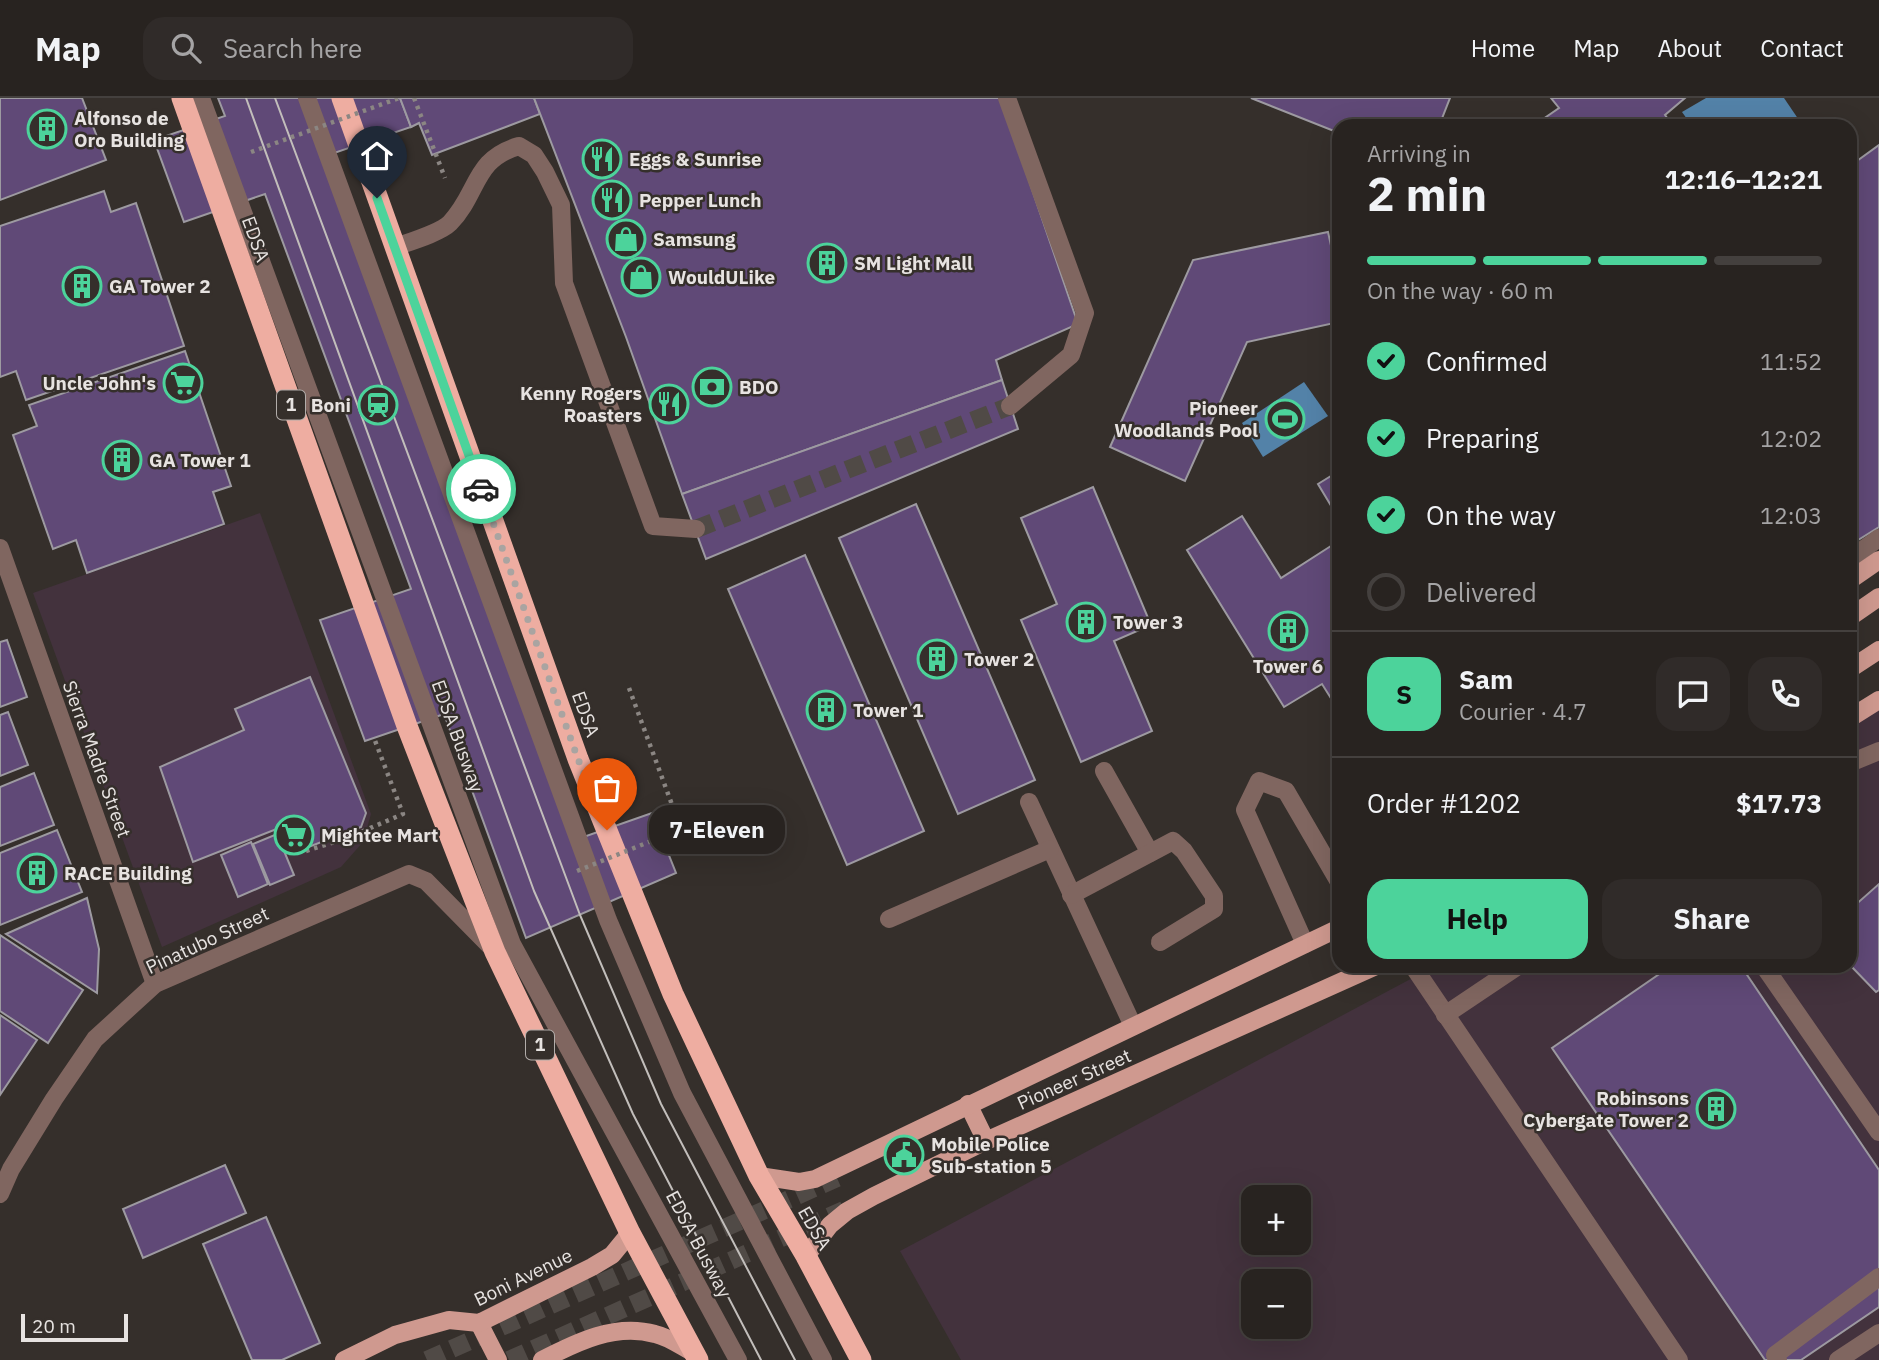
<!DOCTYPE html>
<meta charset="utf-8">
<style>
:root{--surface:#282320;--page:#302b29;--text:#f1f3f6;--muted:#a5a4a5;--line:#44403e;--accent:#4cd39b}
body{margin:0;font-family:"IBM Plex Sans",sans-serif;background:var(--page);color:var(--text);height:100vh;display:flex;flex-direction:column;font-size:26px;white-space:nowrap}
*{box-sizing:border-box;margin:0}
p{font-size:23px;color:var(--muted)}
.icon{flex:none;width:38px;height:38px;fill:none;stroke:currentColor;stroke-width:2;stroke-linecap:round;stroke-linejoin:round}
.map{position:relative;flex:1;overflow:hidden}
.details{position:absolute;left:1332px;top:21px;width:525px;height:854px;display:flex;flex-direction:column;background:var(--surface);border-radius:21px;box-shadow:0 7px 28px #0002,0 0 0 2px var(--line)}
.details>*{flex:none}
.fabs{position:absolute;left:1241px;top:1087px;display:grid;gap:14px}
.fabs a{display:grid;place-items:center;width:70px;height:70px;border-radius:14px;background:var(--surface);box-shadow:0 7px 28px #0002,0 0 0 2px var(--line);font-size:35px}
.scale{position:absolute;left:21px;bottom:18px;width:107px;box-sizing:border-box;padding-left:7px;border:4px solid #e7e3e1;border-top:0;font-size:19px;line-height:24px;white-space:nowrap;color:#e7e3e1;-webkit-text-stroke:5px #352f2b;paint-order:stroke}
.pin{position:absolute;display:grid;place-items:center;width:60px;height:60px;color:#fff;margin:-72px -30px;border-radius:50% 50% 50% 0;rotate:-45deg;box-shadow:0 0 7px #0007}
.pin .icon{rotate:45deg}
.courier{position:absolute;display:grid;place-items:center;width:70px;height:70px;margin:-35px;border:5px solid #4cd39b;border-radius:50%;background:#fff;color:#222;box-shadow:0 2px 9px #0007}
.bubble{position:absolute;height:49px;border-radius:21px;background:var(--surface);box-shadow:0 7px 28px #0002,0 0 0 2px var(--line);font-size:23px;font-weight:700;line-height:49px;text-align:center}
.headline em{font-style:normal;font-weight:700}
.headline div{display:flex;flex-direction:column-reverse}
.headline{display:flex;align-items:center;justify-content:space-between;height:119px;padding:0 35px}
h1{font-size:46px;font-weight:700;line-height:52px}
.bar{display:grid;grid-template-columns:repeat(4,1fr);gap:10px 7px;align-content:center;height:84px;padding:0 35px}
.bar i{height:9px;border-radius:5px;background:var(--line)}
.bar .selected{background:var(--accent)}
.bar p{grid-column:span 4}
.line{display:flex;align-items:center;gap:18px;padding:0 35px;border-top:2px solid var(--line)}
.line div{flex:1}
.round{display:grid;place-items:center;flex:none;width:74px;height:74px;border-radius:21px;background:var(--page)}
ol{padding:0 35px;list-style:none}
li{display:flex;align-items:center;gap:21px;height:77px}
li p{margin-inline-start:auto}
li .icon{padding:7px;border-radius:50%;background:var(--accent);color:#111;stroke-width:4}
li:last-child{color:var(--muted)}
li i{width:38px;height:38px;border:4px solid var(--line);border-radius:50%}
.primary-button{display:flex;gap:14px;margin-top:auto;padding:14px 35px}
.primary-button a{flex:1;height:80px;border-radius:21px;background:var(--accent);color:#111;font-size:28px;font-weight:700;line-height:80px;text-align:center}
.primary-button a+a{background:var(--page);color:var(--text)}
header{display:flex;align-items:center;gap:42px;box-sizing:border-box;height:98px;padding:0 35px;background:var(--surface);border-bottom:2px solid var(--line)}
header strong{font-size:33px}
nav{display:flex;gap:38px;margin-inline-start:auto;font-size:24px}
.search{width:490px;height:63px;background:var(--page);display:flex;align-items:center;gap:18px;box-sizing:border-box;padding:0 24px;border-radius:21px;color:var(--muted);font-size:26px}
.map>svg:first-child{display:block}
.commercial{fill:#43323d;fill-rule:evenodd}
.water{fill:#5382a8}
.building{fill:#604977;stroke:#9d9aa1;stroke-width:2}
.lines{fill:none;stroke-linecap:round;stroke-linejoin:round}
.minor-tunnel{stroke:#504a46;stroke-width:18;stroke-dasharray:18 9;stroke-linecap:butt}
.major-tunnel{stroke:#504a46;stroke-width:18;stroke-dasharray:18 9;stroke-linecap:butt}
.path{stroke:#8b8683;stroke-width:4.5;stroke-dasharray:3.5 5;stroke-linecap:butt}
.minor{stroke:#806660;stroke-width:18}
.major{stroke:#cf998f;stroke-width:18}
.highway{stroke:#eeada1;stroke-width:21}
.tram{stroke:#c2bebb;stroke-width:2}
.path-bridge{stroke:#8b8683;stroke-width:4.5;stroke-dasharray:3.5 5;stroke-linecap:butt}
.done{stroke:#a9a4a1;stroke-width:7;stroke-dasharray:0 12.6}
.route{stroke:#4cd39b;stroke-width:9}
.labels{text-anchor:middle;stroke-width:5;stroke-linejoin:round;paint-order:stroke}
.shield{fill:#352f2b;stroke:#b2adaa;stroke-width:2}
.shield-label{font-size:18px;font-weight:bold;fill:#e7e3e1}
.poi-label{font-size:19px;font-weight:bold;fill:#e7e3e1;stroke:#352f2b;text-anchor:start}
.street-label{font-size:19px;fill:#e7e3e1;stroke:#352f2b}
</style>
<header>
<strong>Map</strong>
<div class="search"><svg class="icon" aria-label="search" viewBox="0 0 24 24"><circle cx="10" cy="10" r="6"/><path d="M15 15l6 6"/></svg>Search here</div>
<nav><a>Home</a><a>Map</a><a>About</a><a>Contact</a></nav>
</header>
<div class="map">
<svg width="1879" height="1262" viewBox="0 0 1879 1262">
<rect width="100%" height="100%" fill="#352f2b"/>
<g class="commercial">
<polygon points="260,415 371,716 363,744 341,769 162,849 33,495"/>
<path d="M1879,610V1262H961L900,1153L1435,868H1850V630ZM1253,1099H1298V1144H1253ZM1253,1183H1298V1228H1253Z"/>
</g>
<g class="water">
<polygon points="1706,0 1784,0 1803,28 1692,28 1682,14"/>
<polygon points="1304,284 1328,318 1263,359 1242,325"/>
</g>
<g class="building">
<polygon points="0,0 82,0 106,62 0,102"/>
<polygon points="218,0 400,0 411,29 322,59 575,742 652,715 676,775 526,840 444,616 365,643 320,522 411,491 265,96 184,124 154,42 225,18"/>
<polygon points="400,0 534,0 540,16 432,57 419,25 411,29"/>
<polygon points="534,0 1001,0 1078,226 996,262 1002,282 682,396 626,239"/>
<polygon points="1251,0 1450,0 1439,28 1339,28 1339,35"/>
<polygon points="1551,0 1685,0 1665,17 1673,28 1533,28 1559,10"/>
<polygon points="1879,47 1879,429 1850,447 1850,68"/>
<polygon points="104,93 111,114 136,105 184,248 26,302 16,273 0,279 0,128"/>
<polygon points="1328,134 1339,184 1339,224 1247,244 1185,383 1110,349 1193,162"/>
<polygon points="185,253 231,388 213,394 224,426 87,475 76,442 53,451 13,337 37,328 29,307"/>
<polygon points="1002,282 1018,331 706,461 682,396"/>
<polygon points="1339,373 1339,421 1318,386"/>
<polygon points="1093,389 1151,527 1114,543 1152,633 1081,664 1021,522 1057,506 1021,420"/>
<polygon points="916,406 1035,682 958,716 839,440"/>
<polygon points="1242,418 1281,480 1334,446 1339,453 1339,613 1322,586 1284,609 1187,452"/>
<polygon points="805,457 924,733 847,767 728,491"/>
<polygon points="7,542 27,599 0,609 0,544"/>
<polygon points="310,579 366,715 361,729 290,756 279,730 193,764 160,669 244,632 235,611"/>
<polygon points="8,614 28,667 0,678 0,617"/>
<polygon points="34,675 54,727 0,748 0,689"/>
<polygon points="57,732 82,794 0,827 0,755"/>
<polygon points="277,736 294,777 270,787 253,746"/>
<polygon points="251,744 268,786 238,799 221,757"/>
<polygon points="1879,786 1879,892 1876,894 1850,867 1850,808 1852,810"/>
<polygon points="87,800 99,851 97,895 6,836"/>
<polygon points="0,837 83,892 48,945 0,913"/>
<polygon points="1671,868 1741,868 1879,1072 1879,1209 1801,1262 1765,1262 1552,950"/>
<polygon points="0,917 37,942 0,997"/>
<polygon points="225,1067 246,1115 143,1160 123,1111"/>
<polygon points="266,1119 320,1245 282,1262 252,1262 203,1146"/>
</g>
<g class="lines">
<polyline class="minor-tunnel" points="696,431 1010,308"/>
<g class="major-tunnel">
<polyline points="427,1262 837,1080"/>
<polyline points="509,1262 844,1112"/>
</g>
<g class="path">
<polyline points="414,0 445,80"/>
<polyline points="629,590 681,731"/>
<polyline points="306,753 347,740 403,716 374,640"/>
</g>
<g class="minor">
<polyline points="201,0 512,846 738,1262"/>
<polyline points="307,0 608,822 682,995 823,1262"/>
<polyline points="1007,0 1085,215 1071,257 1010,308"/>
<path d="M395,149C409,144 440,135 450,125C479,95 473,61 519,48L534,57L545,74L561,107L564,185L653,428L696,431"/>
<polyline points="0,450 155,886"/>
<polyline points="1850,461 1879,440"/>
<polyline points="1850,665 1879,653"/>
<polyline points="1104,673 1150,755"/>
<polyline points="1029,704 1133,928"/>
<polyline points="1071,797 1173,743 1184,753 1214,798 1214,811 1160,844"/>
<polyline points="889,821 1050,751"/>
<polyline points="1305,846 1245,712 1259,683 1286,693 1339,784"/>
<polyline points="1413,868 1679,1262"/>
<polyline points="1764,868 1879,1034"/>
<polyline points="1445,917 1518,868"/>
<polyline points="0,1096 11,1071 54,1001 95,941 155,886 409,776 426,783 491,849"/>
<polyline points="1778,1262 1775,1257 1879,1179"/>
<polyline points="1838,1262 1879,1235"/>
</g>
<g class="major">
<polyline points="1850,482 1879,462"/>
<polyline points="1850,519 1879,499"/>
<polyline points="1850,571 1879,552"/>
<polyline points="1850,620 1879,602"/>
<polyline points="968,1006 986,1043"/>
<polyline points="759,1078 799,1084 815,1081 1339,830"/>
<polyline points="806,1158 830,1127 847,1113 874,1098 986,1043 1376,868"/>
<polyline points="479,1225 498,1262"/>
<polyline points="344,1262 395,1237 449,1222 479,1225 592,1169 612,1157 630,1135"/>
<path d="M542,1262C577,1244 615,1225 655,1236C669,1239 682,1249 694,1255"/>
</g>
<g class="highway">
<polyline points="182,0 407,628 495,854 630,1135 698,1262"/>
<polyline points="342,0 578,661 673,896 759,1078 806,1158 861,1262"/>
</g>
<g class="tram">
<polyline points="246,0 534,793 633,1016 761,1262"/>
<polyline points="275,0 580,817 661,1006 795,1262"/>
</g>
<g class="path-bridge">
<polyline points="251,54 399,0"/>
<polyline points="577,773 681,731"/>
</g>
</g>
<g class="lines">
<polyline class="done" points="481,391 578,661 607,732"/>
<polyline class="route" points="377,100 481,391"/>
</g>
<defs>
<symbol id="building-ring" viewBox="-11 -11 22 22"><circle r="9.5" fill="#352f2b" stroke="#4cd39b" stroke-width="1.5"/><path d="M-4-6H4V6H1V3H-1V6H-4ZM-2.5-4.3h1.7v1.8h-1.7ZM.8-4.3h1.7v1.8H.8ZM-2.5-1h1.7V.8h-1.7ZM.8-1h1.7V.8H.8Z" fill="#4cd39b"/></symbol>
<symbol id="restaurant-ring" viewBox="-11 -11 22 22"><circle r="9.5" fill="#352f2b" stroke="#4cd39b" stroke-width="1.5"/><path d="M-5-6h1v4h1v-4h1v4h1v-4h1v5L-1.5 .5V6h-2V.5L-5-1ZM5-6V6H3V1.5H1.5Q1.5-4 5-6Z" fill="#4cd39b"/></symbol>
<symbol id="shop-ring" viewBox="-11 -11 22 22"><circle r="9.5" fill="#352f2b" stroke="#4cd39b" stroke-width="1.5"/><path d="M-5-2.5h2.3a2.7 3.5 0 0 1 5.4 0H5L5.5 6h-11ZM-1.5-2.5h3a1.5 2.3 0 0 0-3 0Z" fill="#4cd39b"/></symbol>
<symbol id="supermarket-ring" viewBox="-11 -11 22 22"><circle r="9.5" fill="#352f2b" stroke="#4cd39b" stroke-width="1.5"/><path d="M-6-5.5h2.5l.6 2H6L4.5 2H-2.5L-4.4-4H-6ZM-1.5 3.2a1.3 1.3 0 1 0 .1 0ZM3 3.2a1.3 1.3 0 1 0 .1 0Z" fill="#4cd39b"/></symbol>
<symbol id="bank-ring" viewBox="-11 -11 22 22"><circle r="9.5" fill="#352f2b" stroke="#4cd39b" stroke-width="1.5"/><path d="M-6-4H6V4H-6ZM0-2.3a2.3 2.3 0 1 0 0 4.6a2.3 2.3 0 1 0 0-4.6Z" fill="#4cd39b"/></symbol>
<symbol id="station-ring" viewBox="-11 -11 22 22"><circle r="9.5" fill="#352f2b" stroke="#4cd39b" stroke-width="1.5"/><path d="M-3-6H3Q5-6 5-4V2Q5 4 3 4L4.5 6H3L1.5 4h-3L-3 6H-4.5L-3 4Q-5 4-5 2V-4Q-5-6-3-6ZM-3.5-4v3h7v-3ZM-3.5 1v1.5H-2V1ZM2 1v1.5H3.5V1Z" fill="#4cd39b"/></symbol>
<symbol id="stadium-ring" viewBox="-11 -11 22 22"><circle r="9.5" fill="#352f2b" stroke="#4cd39b" stroke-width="1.5"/><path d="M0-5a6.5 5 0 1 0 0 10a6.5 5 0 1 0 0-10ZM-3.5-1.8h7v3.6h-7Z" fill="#4cd39b"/></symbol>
<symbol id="civic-ring" viewBox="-11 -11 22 22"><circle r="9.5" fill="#352f2b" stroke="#4cd39b" stroke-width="1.5"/><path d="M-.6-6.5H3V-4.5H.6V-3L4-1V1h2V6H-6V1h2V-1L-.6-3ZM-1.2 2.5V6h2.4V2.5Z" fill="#4cd39b"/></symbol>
</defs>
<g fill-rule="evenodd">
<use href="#building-ring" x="25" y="9" width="44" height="44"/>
<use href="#restaurant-ring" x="580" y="39" width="44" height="44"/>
<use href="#restaurant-ring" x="590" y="80" width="44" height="44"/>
<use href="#shop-ring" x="604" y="119" width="44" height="44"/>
<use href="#building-ring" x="805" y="143" width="44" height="44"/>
<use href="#shop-ring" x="619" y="157" width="44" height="44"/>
<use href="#building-ring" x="60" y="166" width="44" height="44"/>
<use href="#supermarket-ring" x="161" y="263" width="44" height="44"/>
<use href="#bank-ring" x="690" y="267" width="44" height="44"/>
<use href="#restaurant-ring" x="647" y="284" width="44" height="44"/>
<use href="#station-ring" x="356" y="285" width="44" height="44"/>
<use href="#stadium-ring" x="1263" y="299" width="44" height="44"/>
<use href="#building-ring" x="100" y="340" width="44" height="44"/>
<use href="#building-ring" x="1064" y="502" width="44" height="44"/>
<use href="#building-ring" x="1266" y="511" width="44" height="44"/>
<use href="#building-ring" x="915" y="539" width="44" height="44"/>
<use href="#building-ring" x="804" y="590" width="44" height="44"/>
<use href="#supermarket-ring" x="272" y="715" width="44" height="44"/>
<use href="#building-ring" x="15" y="753" width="44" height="44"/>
<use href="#building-ring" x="1694" y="989" width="44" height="44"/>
<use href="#civic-ring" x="882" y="1035" width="44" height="44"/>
</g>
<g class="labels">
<g class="shield">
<rect x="277" y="292.5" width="28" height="29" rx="5"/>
<rect x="526" y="932.5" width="28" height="29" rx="5"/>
</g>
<g class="shield-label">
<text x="291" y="313">1</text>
<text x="540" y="953">1</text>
</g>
<g class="poi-label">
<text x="74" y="27">Alfonso de<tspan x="74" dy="22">Oro Building</tspan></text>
<text x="629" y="68">Eggs &amp; Sunrise</text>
<text x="639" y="109">Pepper Lunch</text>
<text x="653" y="148">Samsung</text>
<text x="854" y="172">SM Light Mall</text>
<text x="668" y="186">WouldULike</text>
<text x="109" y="195">GA Tower 2</text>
<text x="156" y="292" text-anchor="end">Uncle John's</text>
<text x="739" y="296">BDO</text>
<text x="642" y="302" text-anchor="end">Kenny Rogers<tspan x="642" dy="22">Roasters</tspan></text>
<text x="351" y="314" text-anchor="end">Boni</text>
<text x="1258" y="317" text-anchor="end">Pioneer<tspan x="1258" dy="22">Woodlands Pool</tspan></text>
<text x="149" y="369">GA Tower 1</text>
<text x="1113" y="531">Tower 3</text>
<text x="964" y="568">Tower 2</text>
<text x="1288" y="575" text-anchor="middle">Tower 6</text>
<text x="853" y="619">Tower 1</text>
<text x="321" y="744">Mightee Mart</text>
<text x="64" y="782">RACE Building</text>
<text x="1689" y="1007" text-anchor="end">Robinsons<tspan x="1689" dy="22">Cybergate Tower 2</tspan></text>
<text x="931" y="1053">Mobile Police<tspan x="931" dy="22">Sub-station 5</tspan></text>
</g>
<g class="street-label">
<text transform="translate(256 141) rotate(70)" y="7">EDSA</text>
<text transform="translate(586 616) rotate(70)" y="7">EDSA</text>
<text transform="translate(458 638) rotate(70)" y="7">EDSA Busway</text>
<text transform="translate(97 661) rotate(70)" y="7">Sierra Madre Street</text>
<text transform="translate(207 842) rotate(-25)" y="7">Pinatubo Street</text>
<text transform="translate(1074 981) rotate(-24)" y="7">Pioneer Street</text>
<text transform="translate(815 1130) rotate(60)" y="7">EDSA</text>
<text transform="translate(699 1146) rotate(62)" y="7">EDSA Busway</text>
<text transform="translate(523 1179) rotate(-26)" y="7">Boni Avenue</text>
</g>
</g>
</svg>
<div class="fabs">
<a>+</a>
<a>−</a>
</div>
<div class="scale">20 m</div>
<div class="pin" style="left:607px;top:732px;background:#ea580c"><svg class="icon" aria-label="bag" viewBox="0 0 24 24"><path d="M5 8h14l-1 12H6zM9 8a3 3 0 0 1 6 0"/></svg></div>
<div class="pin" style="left:377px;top:100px;background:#1f2937"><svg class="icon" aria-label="home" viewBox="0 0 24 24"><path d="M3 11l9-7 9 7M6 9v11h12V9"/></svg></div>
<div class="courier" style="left:481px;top:391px"><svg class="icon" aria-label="car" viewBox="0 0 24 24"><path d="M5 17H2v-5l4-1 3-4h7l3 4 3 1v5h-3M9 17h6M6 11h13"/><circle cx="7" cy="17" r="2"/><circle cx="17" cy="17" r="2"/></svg></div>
<div class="bubble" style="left:649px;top:707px;width:136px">7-Eleven</div>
<section class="details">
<div class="headline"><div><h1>2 min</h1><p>Arriving in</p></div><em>12:16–12:21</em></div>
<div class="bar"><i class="selected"></i><i class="selected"></i><i class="selected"></i><i></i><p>On the way · 60 m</p></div>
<ol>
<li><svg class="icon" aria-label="check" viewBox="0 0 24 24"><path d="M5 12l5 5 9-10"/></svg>Confirmed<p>11:52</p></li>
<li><svg class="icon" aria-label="check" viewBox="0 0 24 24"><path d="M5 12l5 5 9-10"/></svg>Preparing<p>12:02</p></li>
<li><svg class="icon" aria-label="check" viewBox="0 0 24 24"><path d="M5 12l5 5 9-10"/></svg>On the way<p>12:03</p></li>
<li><i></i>Delivered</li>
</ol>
<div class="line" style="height:126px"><b class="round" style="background:var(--accent);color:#111">S</b><div><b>Sam</b><p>Courier · 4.7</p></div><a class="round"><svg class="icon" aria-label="chat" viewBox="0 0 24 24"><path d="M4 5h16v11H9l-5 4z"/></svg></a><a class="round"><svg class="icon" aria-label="phone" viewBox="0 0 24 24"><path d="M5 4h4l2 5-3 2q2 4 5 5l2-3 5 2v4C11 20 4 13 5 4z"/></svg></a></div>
<div class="line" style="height:91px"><div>Order #1202</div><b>$17.73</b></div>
<div class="primary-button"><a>Help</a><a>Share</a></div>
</section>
</div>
